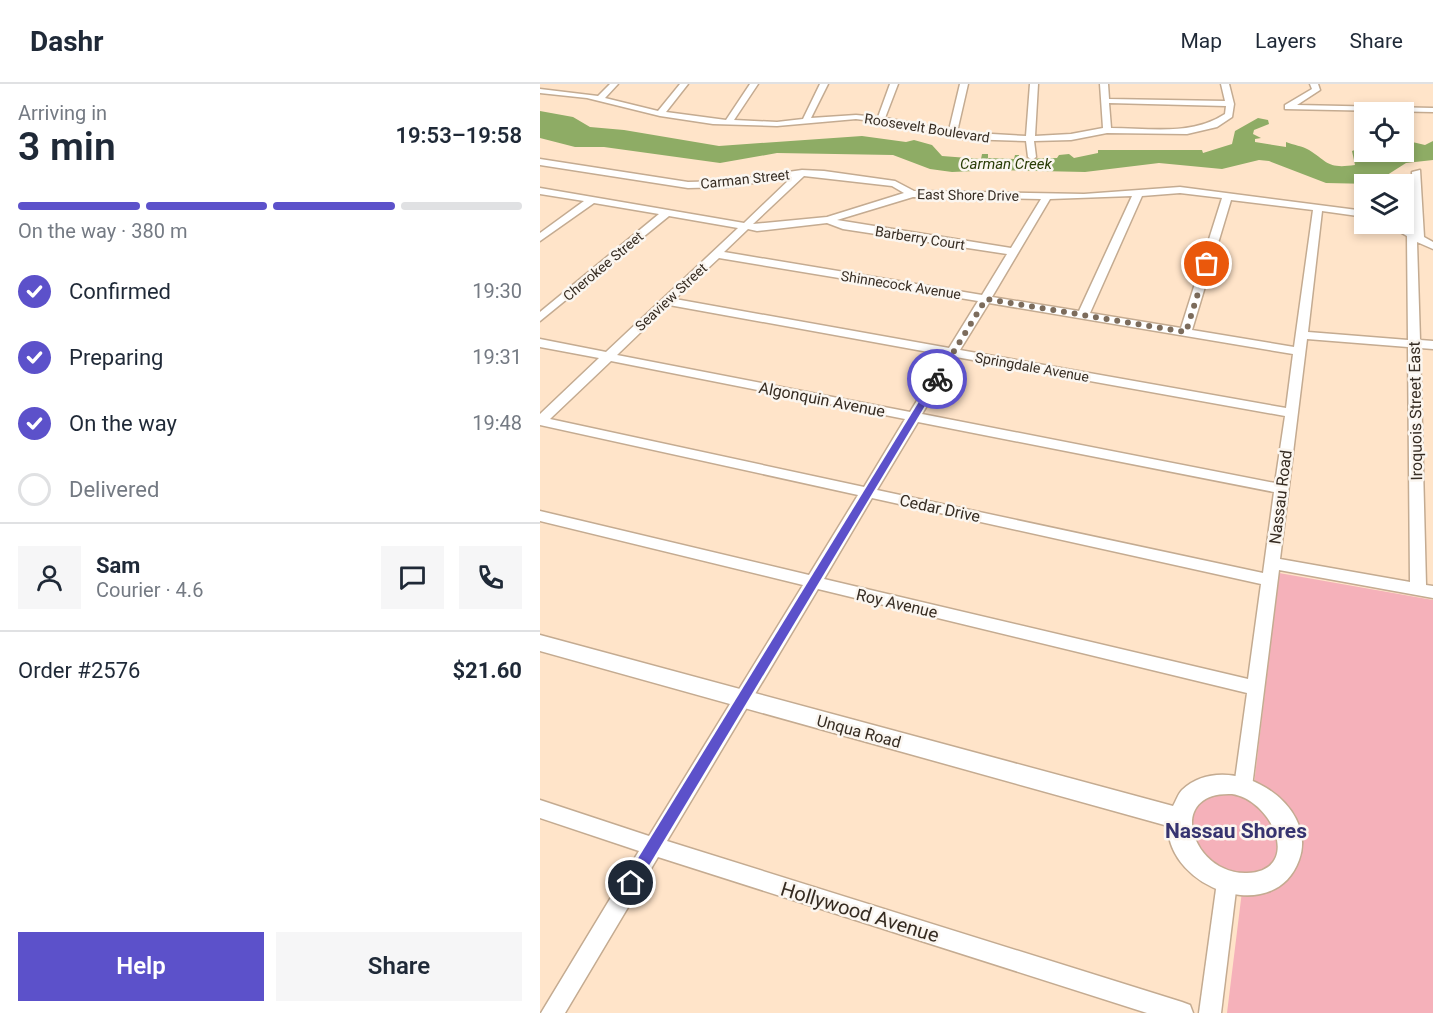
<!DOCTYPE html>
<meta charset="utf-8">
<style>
:root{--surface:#fff;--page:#f6f6f7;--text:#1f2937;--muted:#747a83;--line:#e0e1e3;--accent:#5c51ca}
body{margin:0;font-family:Roboto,sans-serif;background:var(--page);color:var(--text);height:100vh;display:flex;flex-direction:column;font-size:22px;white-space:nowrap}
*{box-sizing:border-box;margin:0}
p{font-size:20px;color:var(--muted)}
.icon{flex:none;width:33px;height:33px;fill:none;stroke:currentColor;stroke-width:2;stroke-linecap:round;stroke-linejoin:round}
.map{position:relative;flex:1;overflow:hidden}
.panel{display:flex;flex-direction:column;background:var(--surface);width:540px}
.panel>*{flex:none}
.controls{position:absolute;left:814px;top:18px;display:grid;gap:12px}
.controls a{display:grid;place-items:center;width:60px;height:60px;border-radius:0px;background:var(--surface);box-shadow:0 3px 9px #0003;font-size:30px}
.pin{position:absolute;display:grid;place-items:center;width:51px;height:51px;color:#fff;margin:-26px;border:3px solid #fff;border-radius:50%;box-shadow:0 2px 6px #0007}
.courier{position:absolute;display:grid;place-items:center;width:60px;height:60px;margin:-30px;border:4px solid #5c51ca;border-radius:50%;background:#fff;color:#222;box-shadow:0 2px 8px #0007}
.overview em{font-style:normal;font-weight:600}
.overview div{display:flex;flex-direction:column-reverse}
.overview{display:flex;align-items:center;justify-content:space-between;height:102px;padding:0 18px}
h1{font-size:39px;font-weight:600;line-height:45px}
.bar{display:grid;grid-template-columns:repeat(4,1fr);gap:9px 6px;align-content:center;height:72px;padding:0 18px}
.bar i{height:8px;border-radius:4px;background:var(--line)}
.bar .current{background:var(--accent)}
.bar p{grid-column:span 4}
.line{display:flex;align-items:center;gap:15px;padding:0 18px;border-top:2px solid var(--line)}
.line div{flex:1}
.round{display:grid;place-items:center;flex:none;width:63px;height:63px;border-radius:0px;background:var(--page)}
ol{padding:0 18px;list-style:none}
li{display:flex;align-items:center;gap:18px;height:66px}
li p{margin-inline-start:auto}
li .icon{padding:6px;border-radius:50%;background:var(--accent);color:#fff;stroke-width:4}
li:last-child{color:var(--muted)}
li i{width:33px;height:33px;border:3px solid var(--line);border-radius:50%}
.cta{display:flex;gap:12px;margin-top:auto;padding:12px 18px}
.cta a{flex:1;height:69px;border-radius:0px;background:var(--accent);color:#fff;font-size:24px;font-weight:600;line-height:69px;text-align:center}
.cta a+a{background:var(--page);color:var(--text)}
header{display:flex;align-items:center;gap:36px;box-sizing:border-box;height:84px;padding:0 30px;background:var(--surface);border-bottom:2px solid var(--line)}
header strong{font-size:28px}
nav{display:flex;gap:33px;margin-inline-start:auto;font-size:21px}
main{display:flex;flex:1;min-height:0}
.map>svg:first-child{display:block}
.green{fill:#f5b1ba}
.water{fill:#8eac65}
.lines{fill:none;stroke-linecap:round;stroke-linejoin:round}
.minor-casing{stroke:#c4ab91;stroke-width:3}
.tertiary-casing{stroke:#c4ab91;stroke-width:3}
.minor{fill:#fff;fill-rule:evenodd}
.tertiary{fill:#fff;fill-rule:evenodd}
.route{fill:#5c51ca}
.done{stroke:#7c6c5c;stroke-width:6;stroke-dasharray:0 10.8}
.labels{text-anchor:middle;stroke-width:5;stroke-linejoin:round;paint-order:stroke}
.far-street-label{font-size:14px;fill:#362c22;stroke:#fbf6f0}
.far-water-label{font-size:15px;font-style:italic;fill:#293c06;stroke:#fbf6f0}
.street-label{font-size:16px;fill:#362c22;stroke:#fbf6f0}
.near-street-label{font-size:20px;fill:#362c22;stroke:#fbf6f0}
.near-neighbourhood-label{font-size:21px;font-weight:bold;fill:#36336f;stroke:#fbf6f0}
</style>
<header>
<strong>Dashr</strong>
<nav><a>Map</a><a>Layers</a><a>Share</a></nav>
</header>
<main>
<section class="panel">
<div class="overview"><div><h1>3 min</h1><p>Arriving in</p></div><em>19:53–19:58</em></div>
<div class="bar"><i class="current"></i><i class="current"></i><i class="current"></i><i></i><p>On the way · 380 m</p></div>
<ol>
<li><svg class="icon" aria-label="check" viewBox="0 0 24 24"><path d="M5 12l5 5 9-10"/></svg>Confirmed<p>19:30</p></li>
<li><svg class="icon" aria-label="check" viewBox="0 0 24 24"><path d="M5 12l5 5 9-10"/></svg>Preparing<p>19:31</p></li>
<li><svg class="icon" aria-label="check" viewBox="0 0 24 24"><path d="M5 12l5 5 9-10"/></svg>On the way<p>19:48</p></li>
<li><i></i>Delivered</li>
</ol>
<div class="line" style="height:108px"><a class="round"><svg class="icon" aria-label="person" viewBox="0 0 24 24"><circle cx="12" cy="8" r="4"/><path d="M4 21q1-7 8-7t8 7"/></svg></a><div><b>Sam</b><p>Courier · 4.6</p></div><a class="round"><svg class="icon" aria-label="chat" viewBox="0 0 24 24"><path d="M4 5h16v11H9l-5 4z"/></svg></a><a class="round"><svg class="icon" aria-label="phone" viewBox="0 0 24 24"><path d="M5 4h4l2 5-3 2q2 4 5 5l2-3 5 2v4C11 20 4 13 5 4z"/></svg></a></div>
<div class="line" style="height:78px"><div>Order #2576</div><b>$21.60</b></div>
<div class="cta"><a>Help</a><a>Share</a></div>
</section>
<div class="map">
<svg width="893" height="929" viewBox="0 0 893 929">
<rect width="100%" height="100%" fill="#ffe4c9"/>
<polygon class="green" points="739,489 893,516 893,929 687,929 703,799 652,772 649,719 662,708 713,709"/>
<path class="water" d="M0,27L33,33L50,43L84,46L179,62L322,52L366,58L374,56L392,61L402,72L441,75L442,70H448V74L474,75L475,71H479V75L517,74L519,71L529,70L534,74L558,69V66H662L663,69L692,60L695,47L718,34L728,36L729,40L714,46L713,50L721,54L715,55V58L746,63V58C753,61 763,62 769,66C788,78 787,85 815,81L812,67L823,63L825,57V68H864V56L885,61L893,57V76L866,79L833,100L786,99L729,77L719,76L682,85L619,79L545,88L456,86L412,88L390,85L353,71L237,69L180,79L64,63H35L0,54Z"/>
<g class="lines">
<defs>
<g id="minor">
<path d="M70,0H78L65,14L118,27L140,0H148L126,28L186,36L210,0H218L194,36L237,38L263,35L280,0H288L271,34L316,31L338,33L350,0H358L345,34L409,46L420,0H428L417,48L486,52L490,0H498L495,52L531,50L563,44L560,0H568L569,15L685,17L681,0H689L694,20L692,33L677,43L647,50L567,49L531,56L494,57L496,73L492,76L488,73L486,57L424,55L363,41L316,35L237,42L173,40L120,32L47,14L0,9V5L58,12ZM569,19L686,22L685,30C652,52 609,44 571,44Z"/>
<polygon points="770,0 778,0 780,6 757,21 893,24 893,28 745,25 745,21 772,5"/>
<path d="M0,75L148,98L187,97L262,86L284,87L355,97L374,107L544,110L640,103L825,127V133L782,127L768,248L868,256L867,152L846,140H858L874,146L872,88L880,86L884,153L893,158V165L877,158L880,256L893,257V265L880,264L886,501L893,502V514L739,486L712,703L710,709L703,711L696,709L694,703L707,609L278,505L127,757L642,918L650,921L653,929H607L118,773L25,929H1L99,767L0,734V716L109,752L263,501L0,437V427L269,491L318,411L0,341V330L59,274L0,263V255L66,268L198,144L129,132L0,237V228L119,130L54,119L0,157V149L44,117L0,110V104L204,139L252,93L187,103L148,104L0,81ZM264,92L352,102L364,109L287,133L213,140ZM640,109L682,114L641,244L550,229L602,112ZM592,112L539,227L452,213L510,115ZM373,113L501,115L471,164L297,136ZM691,116L773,126L754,263L652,246ZM287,139L303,145L467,170L442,211L184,168L208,145L217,147ZM179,174L438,217L409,264L135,215ZM449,219L753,270L746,324L420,266ZM129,221L405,271L370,328L77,271ZM767,255L868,263L870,498L740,475ZM416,273L745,332L735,399L382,330ZM71,277L365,335L324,403L10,335ZM378,338L734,408L723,489L337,406ZM332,414L721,500L708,595L284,495Z"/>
<polygon points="687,788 694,791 697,798 681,929 659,929 677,798 680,791"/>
</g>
<path id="tertiary" d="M0,551L633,722C636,717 638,710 642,706C688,663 780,719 759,776C735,843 628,805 628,742L0,567ZM692,710C733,716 763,787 707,789C652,791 624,707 692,710Z"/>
</defs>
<use href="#minor" class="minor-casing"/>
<use href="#tertiary" class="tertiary-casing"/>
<use href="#minor" class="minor"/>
<use href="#tertiary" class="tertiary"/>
</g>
<polygon class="route" points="397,293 401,295 96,803 86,803 86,794 393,295"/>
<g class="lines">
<polyline class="done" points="397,295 446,215 646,248 667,180"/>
</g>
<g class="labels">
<g class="far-street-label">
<text transform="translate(387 44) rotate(9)" y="5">Roosevelt Boulevard</text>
<text transform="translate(205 95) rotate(-6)" y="5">Carman Street</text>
<text transform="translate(428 111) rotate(1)" y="5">East Shore Drive</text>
<text transform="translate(380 154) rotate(9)" y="5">Barberry Court</text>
<text transform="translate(63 182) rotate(-40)" y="5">Cherokee Street</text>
<text transform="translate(361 201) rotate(9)" y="5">Shinnecock Avenue</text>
<text transform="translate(131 213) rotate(-43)" y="5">Seaview Street</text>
<text transform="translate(492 283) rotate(10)" y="5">Springdale Avenue</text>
</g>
<g class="far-water-label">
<text x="466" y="85">Carman Creek</text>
</g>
<g class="street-label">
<text transform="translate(282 315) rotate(11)" y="6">Algonquin Avenue</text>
<text transform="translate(875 327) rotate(-91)" y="6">Iroquois Street East</text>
<text transform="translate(740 413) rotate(-83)" y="6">Nassau Road</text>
<text transform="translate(400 424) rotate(12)" y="6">Cedar Drive</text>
<text transform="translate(357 519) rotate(13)" y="6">Roy Avenue</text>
<text transform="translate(319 647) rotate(15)" y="6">Unqua Road</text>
</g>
<g class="near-street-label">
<text transform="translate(320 828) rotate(17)" y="7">Hollywood Avenue</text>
</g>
<g class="near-neighbourhood-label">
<text x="696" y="754">Nassau Shores</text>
</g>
</g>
</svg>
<div class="controls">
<a><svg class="icon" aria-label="locate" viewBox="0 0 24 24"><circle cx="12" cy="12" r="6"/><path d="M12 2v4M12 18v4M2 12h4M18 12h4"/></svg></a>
<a><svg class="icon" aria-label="layers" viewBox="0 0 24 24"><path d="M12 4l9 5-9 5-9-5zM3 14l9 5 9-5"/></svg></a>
</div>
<div class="pin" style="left:667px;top:180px;background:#ea580c"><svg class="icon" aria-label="bag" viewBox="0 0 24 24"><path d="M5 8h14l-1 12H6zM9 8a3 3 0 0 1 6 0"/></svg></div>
<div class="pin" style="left:91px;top:799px;background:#1f2937"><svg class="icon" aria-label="home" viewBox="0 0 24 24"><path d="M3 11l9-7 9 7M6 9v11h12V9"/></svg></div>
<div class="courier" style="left:397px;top:295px"><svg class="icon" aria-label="bike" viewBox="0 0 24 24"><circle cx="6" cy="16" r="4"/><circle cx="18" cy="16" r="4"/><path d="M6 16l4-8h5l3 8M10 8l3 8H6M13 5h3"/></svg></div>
</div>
</main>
